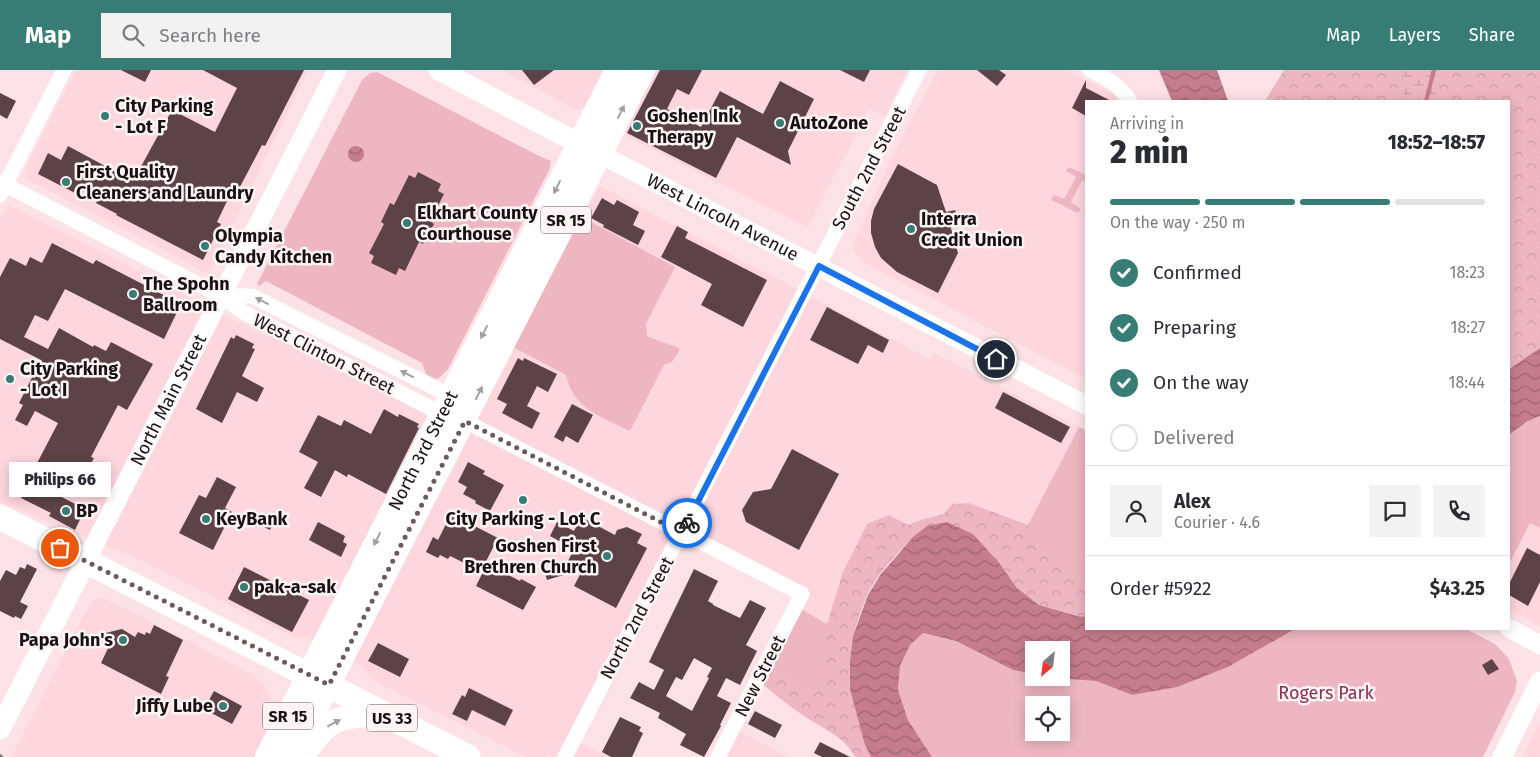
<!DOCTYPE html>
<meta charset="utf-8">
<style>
:root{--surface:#fff;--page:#f2f2f3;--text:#2b2b33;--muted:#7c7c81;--line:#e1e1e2;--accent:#377d76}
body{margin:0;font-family:"Fira Sans",sans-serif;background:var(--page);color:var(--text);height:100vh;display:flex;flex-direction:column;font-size:19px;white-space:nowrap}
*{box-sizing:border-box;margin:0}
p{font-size:16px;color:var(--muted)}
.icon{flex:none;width:28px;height:28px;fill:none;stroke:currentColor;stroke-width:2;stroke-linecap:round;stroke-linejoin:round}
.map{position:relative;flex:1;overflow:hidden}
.details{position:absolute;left:1085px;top:30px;width:425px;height:530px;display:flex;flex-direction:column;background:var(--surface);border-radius:0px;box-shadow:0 2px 12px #0003}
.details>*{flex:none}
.needle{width:32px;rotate:208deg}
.tools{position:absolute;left:1025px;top:571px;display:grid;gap:10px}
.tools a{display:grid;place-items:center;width:45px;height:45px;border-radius:0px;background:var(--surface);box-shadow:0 2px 12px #0003;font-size:25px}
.pin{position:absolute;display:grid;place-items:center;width:42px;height:42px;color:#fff;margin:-21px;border:2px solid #fff;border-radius:50%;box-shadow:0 1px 5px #0007}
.courier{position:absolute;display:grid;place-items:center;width:50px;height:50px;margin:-25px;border:4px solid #1a73e8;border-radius:50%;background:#fff;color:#222;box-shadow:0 1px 6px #0007}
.bubble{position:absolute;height:35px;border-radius:0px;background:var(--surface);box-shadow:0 2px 12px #0003;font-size:16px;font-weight:800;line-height:35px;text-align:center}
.overview em{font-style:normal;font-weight:800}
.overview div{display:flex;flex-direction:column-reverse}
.overview{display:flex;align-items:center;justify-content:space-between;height:85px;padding:0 25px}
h1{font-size:32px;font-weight:800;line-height:38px}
.bar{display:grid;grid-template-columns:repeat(4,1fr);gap:8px 5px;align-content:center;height:60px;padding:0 25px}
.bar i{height:6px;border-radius:4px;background:var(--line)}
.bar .selected{background:var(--accent)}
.bar p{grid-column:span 4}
.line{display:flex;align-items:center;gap:12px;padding:0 25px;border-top:1px solid var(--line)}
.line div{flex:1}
.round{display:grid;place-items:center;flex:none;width:52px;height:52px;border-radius:0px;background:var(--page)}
ol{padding:0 25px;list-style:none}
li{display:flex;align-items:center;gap:15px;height:55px}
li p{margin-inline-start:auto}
li .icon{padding:5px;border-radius:50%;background:var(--accent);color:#fff;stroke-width:4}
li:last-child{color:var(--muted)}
li i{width:28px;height:28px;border:2px solid var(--line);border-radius:50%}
header{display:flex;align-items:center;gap:30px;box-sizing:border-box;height:70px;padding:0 25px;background:var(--accent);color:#fff}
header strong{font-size:24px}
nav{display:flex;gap:28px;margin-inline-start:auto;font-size:18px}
.search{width:350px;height:45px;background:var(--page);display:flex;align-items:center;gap:12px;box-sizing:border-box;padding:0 18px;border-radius:0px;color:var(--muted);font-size:19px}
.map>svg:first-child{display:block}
.built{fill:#fed6dd}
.green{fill:#eeb6c1;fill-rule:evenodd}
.forest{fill:url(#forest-crowns)}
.wetland{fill:url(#wetland-marsh)}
.water{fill:url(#water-waves)}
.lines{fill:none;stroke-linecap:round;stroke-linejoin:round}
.stream{stroke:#c57c8c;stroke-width:4}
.building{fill:#5d4348;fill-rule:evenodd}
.minor{stroke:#fff;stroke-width:15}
.tertiary{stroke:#fff;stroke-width:19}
.secondary{stroke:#fff;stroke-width:21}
.primary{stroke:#fff;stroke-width:24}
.trunk{stroke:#fff;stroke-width:25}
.rail{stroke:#857376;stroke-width:4}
.oneway{fill:#a49fa0}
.done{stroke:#6a5a5c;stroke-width:5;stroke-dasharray:0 9}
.route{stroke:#1a73e8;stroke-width:6}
.poi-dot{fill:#377d76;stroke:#fbf5f6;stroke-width:2}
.labels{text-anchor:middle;stroke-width:5;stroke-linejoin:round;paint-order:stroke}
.shield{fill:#fbf5f6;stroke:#5e5556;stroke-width:1}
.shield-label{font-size:16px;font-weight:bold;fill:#1b1012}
.poi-label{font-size:18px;font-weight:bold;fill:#1b1012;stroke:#fbf5f6;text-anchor:start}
.street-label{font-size:18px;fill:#1b1012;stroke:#fbf5f6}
.park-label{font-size:18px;fill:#89304a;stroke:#fbf5f6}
</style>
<header>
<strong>Map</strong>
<div class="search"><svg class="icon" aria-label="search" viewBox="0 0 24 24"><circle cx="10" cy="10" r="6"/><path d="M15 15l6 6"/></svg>Search here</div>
<nav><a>Map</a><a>Layers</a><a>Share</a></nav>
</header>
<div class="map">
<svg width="1540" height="687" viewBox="0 0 1540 687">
<defs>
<pattern id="forest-crowns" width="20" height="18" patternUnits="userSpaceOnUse" patternTransform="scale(1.25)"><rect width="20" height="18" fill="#eeb6c1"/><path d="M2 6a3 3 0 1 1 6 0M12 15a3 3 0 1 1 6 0" fill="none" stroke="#cc9ba5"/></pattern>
<pattern id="wetland-marsh" width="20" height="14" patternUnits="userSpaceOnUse" patternTransform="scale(1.25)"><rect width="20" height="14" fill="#eeb6c1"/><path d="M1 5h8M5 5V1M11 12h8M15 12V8" fill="none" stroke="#cc9ba5"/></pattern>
<pattern id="water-waves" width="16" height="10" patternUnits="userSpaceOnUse" patternTransform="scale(1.25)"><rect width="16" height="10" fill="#c57c8c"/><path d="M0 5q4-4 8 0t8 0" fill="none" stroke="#9f6471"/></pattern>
</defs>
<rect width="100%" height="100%" fill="#fce2e6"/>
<g class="built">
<polygon points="76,0 308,0 210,203 207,203 27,109 25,106 26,98"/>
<polygon points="501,0 907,0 885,46 869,39 808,157 627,67 626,62 583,38 575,39"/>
<polygon points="937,0 1067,0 1114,24 1118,31 1086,31 1086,309 872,197 857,186 853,178 855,169 889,93"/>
<polygon points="600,116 930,289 935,283 1079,357 1028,455 969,433 952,434 944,444 920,450 908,456 889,445 867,454 843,502 827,554 796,536 802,525 465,351 485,324"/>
<polygon points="8,134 264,265 280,266 466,353 678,464 573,669 609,687 552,687 550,685 545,687 525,687 372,610 363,597 306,567 295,568 129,485 0,432 0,150"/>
<polygon points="1530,452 1540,458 1540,556 1509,540 1509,494"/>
<polygon points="97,528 106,529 254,605 264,614 270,625 271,641 268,660 254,687 11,687 90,533"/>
<polygon points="1540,651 1540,687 1522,687"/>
<polygon points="735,659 788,687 721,687"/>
</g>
<g class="green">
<polygon points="377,2 539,86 551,91 549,100 448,299 439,308 435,309 426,304 422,293 266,211 259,216 257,214 362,10 370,3"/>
<polygon points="1069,97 1086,105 1086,111 1082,110 1071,132 1081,139 1078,143 1051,130 1054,125 1064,129 1076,107 1066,101"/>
<path d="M580,146L675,197L646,254L647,266C657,271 667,273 679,278V281L672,292L664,295L630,361C602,347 573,339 566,305L513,277Z"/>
<polygon points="1540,346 1540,458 1530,453 1509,494 1509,365 1526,352"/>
<polygon points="1079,357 1086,360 1086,547 1004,501"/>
<path d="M796,536L827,554L853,566C848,596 850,617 857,646L764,598Z"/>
<path d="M1295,559H1466L1495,574L1509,589L1517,611L1515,622L1483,687H932L908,650L898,620L900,596L910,575L923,563L956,571L1013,600L1034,604V608L1096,611L1132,625L1150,621L1228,597ZM1034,635H1061V662H1034Z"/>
</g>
<g class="forest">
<polygon points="1284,0 1540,0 1540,278 1509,299 1509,31 1265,31"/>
<path d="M969,433L1028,455L1069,502L1086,512V547L1077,546L1039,535L1017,518L1000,494L927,456C907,471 877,503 867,526C861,539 857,553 853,566L851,573L865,675L871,687H855C843,665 823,659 804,646C788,635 773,623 758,610L764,598L815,624L823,618L822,585L827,554L843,502L867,454L889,445L908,455L920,450L944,444L952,434Z"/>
</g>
<polygon class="wetland" points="1405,0 1444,0 1435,31 1403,31"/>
<g class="water">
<polygon points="1159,0 1217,0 1228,31 1172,31"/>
<circle cx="356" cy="84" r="8"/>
<polygon points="1540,278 1540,346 1526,352 1509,365 1509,299"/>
<polygon points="947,452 973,464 1000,494 1017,518 1039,535 1077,546 1086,547 1086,559 1295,559 1228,597 1177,617 1132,625 1096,611 1052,608 1061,608 1061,580 1034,580 1034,604 1013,600 956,571 923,563 910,575 900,596 898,620 908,650 932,687 871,687 865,675 850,619 850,592 853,566 868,525 881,504 913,467 927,456"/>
</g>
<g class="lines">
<polyline class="stream" points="1426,31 1434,0"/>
</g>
<g class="building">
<polygon points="121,0 151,0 145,12"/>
<polygon points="203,0 304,0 265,76 262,75 233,130 229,127 217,152 221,154 203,190 116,145 117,144 96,133 98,129 79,119 77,124 38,104 48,83 61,90 68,76 133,111 172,40 215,62 237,18"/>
<polygon points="522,0 554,0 534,15"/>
<polygon points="660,0 702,0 689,25 677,19 667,39 701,57 720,21 763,44 780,11 814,29 788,81 791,95 737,67 716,108 627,63"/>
<polygon points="840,0 870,0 864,12"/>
<polygon points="977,0 999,0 1006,5 997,16"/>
<polygon points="1086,10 1086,18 1111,31 1086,31 1086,46 1072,38"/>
<polygon points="0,23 16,31 7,49 0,45"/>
<polygon points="898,94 937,115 946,142 955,140 959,152 950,155 958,183 938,223 897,202 881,188 875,177 871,163 871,151 874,139"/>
<polygon points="418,102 441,114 438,121 444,124 430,151 434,154 423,174 419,172 405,201 399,198 396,205 371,193 374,186 369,183 384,154 381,152 390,133 394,135 409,105 415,108"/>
<polygon points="602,128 614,135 617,130 639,142 633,155 645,161 638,175 603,157 604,155 591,148"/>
<polygon points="677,156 688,162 685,168 767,210 743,257 701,235 712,214 661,187"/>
<polygon points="52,173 93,194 96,190 181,234 164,269 65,219 48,251 35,245 24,267 48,279 59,258 93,277 94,275 106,281 111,272 153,294 127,340 118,335 91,387 94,388 86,402 96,407 89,419 57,402 48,420 85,439 75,460 49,446 51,443 21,428 30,410 27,408 33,396 35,397 58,353 35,341 27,356 15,350 23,335 19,333 41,290 0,269 0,207 10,188 26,196 30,187 42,193"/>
<polygon points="827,237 889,270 883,283 868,275 858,294 810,270"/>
<polygon points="236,265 254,274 252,278 255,279 242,306 264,318 257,332 237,322 222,353 196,339 231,267 234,269"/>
<polygon points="518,288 523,291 524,288 557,304 548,322 537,316 527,336 540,343 532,359 502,343 507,334 497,329"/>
<polygon points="1003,322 1070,357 1061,373 995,338"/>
<polygon points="572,334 593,345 578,373 566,366 563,372 554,367"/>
<polygon points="384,339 398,347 399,344 419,354 417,357 419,358 386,424 348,404 347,407 335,400 321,427 304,418 318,392 299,382 318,345 341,356 344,350 371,364"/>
<polygon points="792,379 839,404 799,480 746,452 742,440 753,422 771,419"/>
<polygon points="468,392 485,401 483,404 504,415 490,441 475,433 476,431 463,424 467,417 458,412"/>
<polygon points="217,407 236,417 225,438 232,442 213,480 179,463 199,425 206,428"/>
<polygon points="266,443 276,448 270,460 260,455"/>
<polygon points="451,444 498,468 481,501 450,486 448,489 440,485 438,488 426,482 433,467 438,470"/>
<polygon points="581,447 615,465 617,460 627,457 642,464 637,473 647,478 616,538 574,516 583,499 547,510 544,500 567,493 574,479 550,466 557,452 574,461"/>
<polygon points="318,452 345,466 343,472 347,474 341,487 309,470"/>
<polygon points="1527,478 1540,485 1540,512 1528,536 1509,525 1509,514"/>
<polygon points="27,494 37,499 20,532 28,536 21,549 15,546 14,548 0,541 0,511 6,500 16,505 20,497 25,499"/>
<polygon points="487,494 520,511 521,509 536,517 523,540 476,516"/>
<polygon points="244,497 309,530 292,562 228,529"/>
<path d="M694,499L718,511L708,531L713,534V535L740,548L750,530L766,538L746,575L757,581L740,615L726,608L717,626L731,633L720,655L721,656L704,687L680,675L686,664L658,648L660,643L630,628L639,612L654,620L664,600L649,592ZM694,588L712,598L707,607L709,608L692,641L666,626L676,607L682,610Z"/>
<polygon points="154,555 183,570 166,606 169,607 161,624 101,593 110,574 93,566 122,559 135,567 138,562 145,565 146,562 150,564"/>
<polygon points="378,573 409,589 400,607 368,591"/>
<polygon points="1492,589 1499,599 1488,605 1482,595"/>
<polygon points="469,618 513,640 505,656 472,640 467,651 452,644 462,625 465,627"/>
<polygon points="214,621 242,636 232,654 204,639"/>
<polygon points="755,641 782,655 775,668 748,654"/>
<polygon points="620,647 641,657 639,661 643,663 632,687 611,687 602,682"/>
<polygon points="820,672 850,687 822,687 814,683"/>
</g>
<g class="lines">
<g class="minor">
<path d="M1090,0C1107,9 1120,15 1130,31"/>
<polyline points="0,112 221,226 243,242 442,344"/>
<polyline points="0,125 64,0"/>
<polyline points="221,226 252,226 451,326"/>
<polyline points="465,351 802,524 718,687"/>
<polyline points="565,687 919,0"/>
</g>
<g class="tertiary">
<path id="s1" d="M600,84L1086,335"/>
<path id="s2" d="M86,491L337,0"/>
<polyline points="1509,558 1540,575"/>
<polyline points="1502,687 1540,611"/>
</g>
<g class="secondary">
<polyline points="439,0 593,81"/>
<polyline points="0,659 86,491"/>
</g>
<g class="primary">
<path d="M305,682C311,675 316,667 323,660C337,644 364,646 384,644"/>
<path id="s3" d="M267,687L617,0"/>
<polyline points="291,687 643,0"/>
</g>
<polyline class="trunk" points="0,447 468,687"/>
<polyline class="rail" points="0,686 1,687"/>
</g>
<defs><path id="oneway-solid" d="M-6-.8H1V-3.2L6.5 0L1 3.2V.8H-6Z" transform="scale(1.25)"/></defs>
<g class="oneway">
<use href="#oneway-solid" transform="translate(621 42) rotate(-63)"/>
<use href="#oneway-solid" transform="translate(557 117) rotate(117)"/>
<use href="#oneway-solid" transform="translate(262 231) rotate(-153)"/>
<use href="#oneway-solid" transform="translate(484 262) rotate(117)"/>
<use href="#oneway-solid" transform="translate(407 304) rotate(-153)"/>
<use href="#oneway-solid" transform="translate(479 323) rotate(-63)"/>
<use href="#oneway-solid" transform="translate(377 469) rotate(117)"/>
<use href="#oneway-solid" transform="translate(334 653) rotate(-28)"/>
</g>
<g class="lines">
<polyline class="done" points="60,478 329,615 465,351 682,463 687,453"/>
<polyline class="route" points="687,453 819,196 996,289"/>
</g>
<g class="poi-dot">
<circle cx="105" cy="46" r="5"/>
<circle cx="780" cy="53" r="5"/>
<circle cx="637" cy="56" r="5"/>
<circle cx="66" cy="112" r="5"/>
<circle cx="407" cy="153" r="5"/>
<circle cx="911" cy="159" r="5"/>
<circle cx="205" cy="176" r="5"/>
<circle cx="133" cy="224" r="5"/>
<circle cx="10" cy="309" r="5"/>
<circle cx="523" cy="430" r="5"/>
<circle cx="66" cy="441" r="5"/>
<circle cx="206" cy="449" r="5"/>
<circle cx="607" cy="486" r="5"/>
<circle cx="244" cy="517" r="5"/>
<circle cx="123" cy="570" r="5"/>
<circle cx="223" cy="636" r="5"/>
</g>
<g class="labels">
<g class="shield">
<rect x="541" y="136.5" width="50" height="27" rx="4"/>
<rect x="263" y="632.5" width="50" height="27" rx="4"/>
<rect x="367" y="634.5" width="50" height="27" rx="4"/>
</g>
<g class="shield-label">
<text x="566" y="156">SR 15</text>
<text x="288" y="652">SR 15</text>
<text x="392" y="654">US 33</text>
</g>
<g class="poi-label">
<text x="115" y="42">City Parking<tspan x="115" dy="21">- Lot F</tspan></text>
<text x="647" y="52">Goshen Ink<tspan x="647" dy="21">Therapy</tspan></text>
<text x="790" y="59">AutoZone</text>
<text x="76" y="108">First Quality<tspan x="76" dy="21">Cleaners and Laundry</tspan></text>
<text x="417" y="149">Elkhart County<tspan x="417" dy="21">Courthouse</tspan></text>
<text x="921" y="155">Interra<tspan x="921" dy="21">Credit Union</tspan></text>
<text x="215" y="172">Olympia<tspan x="215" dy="21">Candy Kitchen</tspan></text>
<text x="143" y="220">The Spohn<tspan x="143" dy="21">Ballroom</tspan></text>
<text x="20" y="305">City Parking<tspan x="20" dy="21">- Lot I</tspan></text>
<text x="76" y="447">BP</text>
<text x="216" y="455">KeyBank</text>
<text x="523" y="455" text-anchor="middle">City Parking - Lot C</text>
<text x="597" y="482" text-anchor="end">Goshen First<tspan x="597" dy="21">Brethren Church</tspan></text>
<text x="254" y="523">pak-a-sak</text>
<text x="113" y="576" text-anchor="end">Papa John's</text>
<text x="213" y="642" text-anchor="end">Jiffy Lube</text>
</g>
<g class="street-label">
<text transform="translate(869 98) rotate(-62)" y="6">South 2nd Street</text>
<text dy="6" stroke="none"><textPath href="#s1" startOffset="138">West Lincoln Avenue</textPath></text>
<text transform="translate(324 284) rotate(27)" y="6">West Clinton Street</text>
<text dy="6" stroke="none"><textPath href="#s2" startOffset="181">North Main Street</textPath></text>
<text dy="6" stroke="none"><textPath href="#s3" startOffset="344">North 3rd Street</textPath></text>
<text transform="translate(637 548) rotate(-62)" y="6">North 2nd Street</text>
<text transform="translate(760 606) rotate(-63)" y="6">New Street</text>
</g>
<g class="park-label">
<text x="1326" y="629">Rogers Park</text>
</g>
</g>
</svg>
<div class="tools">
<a><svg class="needle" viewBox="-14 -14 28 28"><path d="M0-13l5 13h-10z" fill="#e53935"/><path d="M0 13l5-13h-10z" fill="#7c7c81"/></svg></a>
<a><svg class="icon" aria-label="locate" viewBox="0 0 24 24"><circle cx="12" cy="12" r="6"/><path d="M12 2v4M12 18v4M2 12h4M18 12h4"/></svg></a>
</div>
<div class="pin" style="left:60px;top:478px;background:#ea580c"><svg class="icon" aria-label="bag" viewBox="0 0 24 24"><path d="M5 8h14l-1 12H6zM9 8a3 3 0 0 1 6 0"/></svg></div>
<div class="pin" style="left:996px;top:289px;background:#1f2937"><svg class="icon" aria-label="home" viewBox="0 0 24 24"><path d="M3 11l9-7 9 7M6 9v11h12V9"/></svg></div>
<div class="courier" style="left:687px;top:453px"><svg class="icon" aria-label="bike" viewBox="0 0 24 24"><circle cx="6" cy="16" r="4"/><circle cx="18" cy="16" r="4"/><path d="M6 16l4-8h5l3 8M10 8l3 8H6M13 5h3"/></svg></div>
<div class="bubble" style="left:9px;top:392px;width:102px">Philips 66</div>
<section class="details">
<div class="overview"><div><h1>2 min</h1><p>Arriving in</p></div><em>18:52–18:57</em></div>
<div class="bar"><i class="selected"></i><i class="selected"></i><i class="selected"></i><i></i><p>On the way · 250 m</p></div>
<ol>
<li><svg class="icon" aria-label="check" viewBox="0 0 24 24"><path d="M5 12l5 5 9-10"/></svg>Confirmed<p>18:23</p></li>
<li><svg class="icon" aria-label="check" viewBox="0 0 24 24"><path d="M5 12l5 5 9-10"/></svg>Preparing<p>18:27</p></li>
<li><svg class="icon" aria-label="check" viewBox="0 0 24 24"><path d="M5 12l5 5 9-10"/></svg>On the way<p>18:44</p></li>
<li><i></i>Delivered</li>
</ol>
<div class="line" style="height:90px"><a class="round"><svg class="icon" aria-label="person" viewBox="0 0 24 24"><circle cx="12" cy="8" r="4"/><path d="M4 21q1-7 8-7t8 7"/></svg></a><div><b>Alex</b><p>Courier · 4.6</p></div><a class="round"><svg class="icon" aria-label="chat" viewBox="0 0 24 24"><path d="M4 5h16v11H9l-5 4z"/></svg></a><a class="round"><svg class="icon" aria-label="phone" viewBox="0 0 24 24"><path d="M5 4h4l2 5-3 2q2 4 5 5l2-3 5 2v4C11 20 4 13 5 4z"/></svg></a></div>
<div class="line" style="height:65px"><div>Order #5922</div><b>$43.25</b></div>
</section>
</div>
